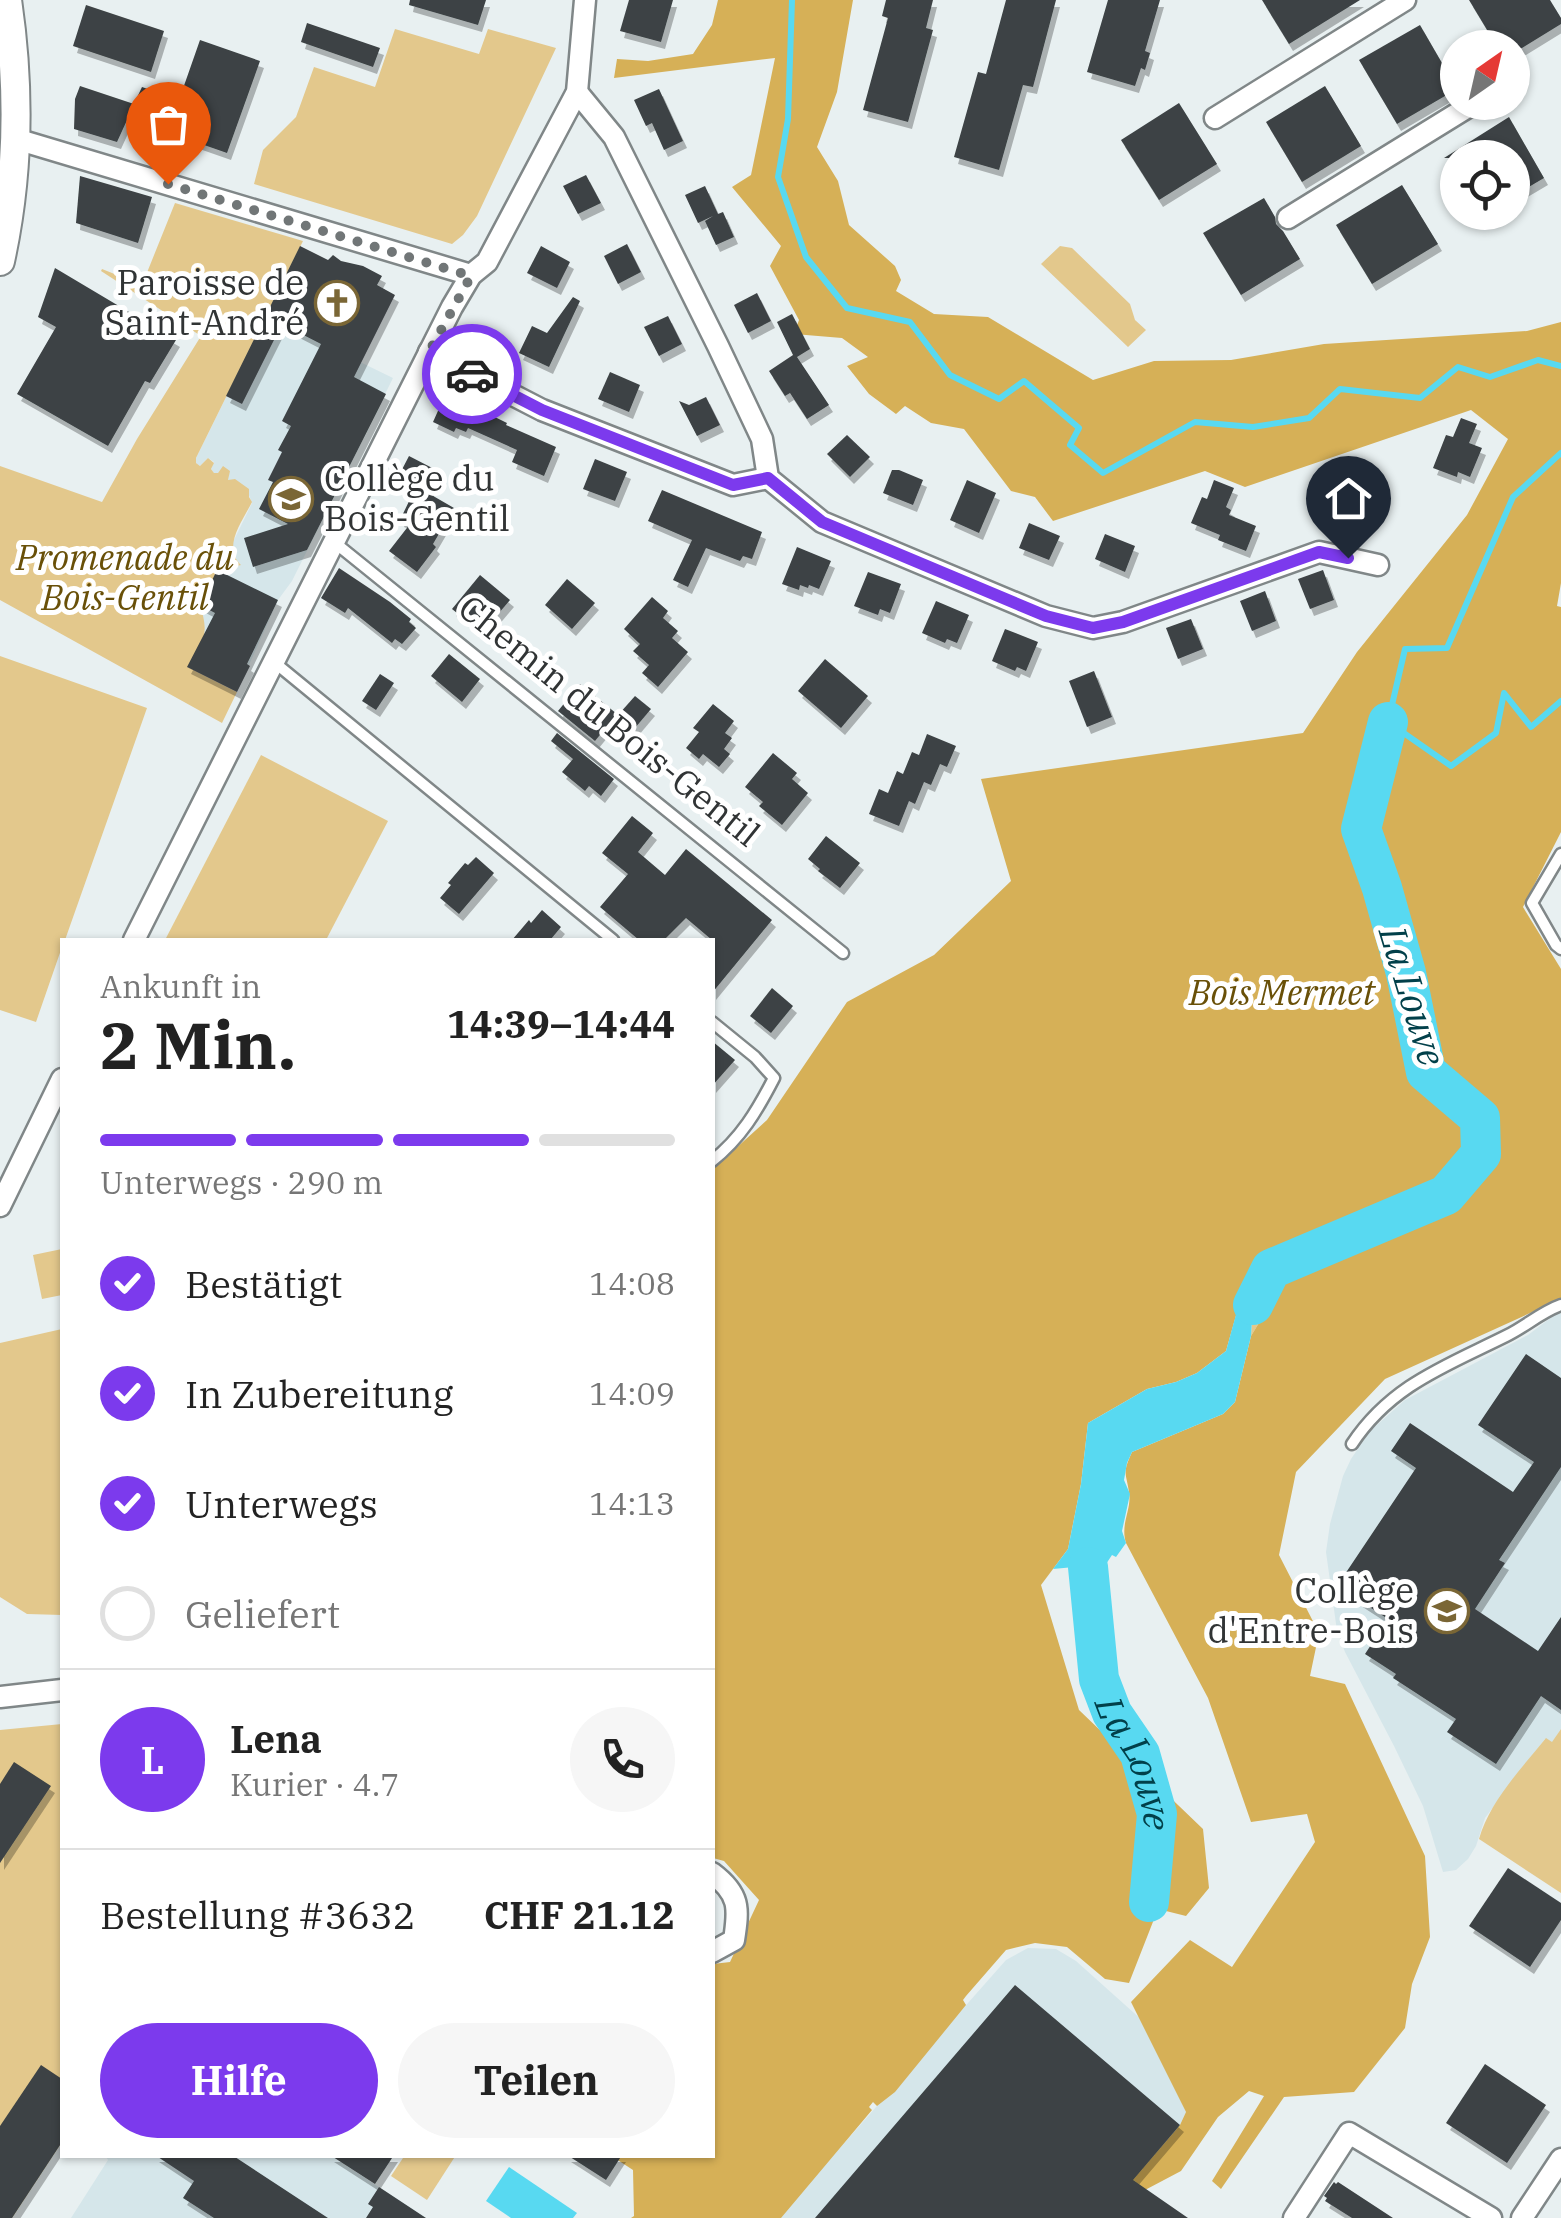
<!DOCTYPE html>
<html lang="de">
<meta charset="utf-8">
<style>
:root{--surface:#fff;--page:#f6f6f6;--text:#222;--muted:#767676;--line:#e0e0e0;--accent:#7c3aed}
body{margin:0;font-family:"IBM Plex Serif",serif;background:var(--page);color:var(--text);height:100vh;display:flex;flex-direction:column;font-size:38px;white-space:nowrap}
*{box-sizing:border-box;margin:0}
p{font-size:32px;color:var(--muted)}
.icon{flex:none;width:55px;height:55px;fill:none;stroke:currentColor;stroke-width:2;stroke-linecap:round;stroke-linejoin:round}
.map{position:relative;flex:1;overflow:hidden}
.sheet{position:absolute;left:60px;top:938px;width:655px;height:1220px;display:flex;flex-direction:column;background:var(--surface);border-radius:0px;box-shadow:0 2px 8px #0004}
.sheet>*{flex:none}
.needle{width:65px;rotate:34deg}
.tools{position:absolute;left:1440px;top:30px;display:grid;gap:20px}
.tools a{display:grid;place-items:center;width:90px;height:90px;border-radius:50%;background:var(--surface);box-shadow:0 2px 8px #0004;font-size:50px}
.pin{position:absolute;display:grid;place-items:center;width:85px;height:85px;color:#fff;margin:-102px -42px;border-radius:50% 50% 50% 0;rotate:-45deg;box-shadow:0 0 10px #0007}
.pin .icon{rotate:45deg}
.courier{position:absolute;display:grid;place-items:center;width:100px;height:100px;margin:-50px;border:8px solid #7c3aed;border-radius:50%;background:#fff;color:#222;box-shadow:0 2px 12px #0007}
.summary em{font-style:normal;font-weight:800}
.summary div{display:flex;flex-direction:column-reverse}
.summary{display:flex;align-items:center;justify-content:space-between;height:170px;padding:0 40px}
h1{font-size:65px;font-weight:800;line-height:75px}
.bar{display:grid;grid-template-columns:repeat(4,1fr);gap:15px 10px;align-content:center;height:120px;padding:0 40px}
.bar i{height:12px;border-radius:8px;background:var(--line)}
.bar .selected{background:var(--accent)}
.bar p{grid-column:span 4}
.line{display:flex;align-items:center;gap:25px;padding:0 40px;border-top:2px solid var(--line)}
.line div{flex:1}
.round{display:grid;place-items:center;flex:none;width:105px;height:105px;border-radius:52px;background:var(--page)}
ol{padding:0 40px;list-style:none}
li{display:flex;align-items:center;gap:30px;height:110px}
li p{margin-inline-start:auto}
li .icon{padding:10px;border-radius:50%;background:var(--accent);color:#fff;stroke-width:4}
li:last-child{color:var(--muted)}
li i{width:55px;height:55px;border:5px solid var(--line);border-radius:50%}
.primary-button{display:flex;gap:20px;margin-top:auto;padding:20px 40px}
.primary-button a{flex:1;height:115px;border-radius:60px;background:var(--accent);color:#fff;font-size:40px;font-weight:800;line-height:115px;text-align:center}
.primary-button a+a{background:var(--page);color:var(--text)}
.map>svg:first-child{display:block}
.built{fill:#d5e6ea}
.green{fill:#e3c88c}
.forest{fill:#d6b057}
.water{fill:#58d9f1}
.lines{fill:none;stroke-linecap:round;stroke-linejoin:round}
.stream{stroke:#58d9f1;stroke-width:6}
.river{stroke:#58d9f1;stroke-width:40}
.building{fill:#3c4244;filter:url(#shadow)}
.lane-casing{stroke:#808788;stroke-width:15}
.street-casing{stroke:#808788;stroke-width:25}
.secondary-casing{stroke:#808788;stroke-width:32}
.lane{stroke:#fff;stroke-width:10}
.street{stroke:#fff;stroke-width:20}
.secondary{stroke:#fff;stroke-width:28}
.done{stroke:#717677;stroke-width:10;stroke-dasharray:0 18}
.route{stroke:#7c3aed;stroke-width:12}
.labels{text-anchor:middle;stroke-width:10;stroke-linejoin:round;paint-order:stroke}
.poi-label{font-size:35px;fill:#313435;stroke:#fff;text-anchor:end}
.park-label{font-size:35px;font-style:italic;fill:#695008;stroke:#fff}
.street-label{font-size:35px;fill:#313435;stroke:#fff}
.water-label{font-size:38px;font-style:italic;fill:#02404a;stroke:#fff}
</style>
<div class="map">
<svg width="1561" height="2218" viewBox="0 0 1561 2218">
<defs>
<filter id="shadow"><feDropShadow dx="4" dy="7" stdDeviation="0" flood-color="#0004"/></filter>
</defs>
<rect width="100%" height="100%" fill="#e8f0f1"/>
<g class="built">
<polygon points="270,308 284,325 393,378 292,581 278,600 237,692 187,667 200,605 217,570 240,565 232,553 233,542 252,503 248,493 235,480 228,480 229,471 223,467 218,473 214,473 211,469 214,462 208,458 200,466 196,463 196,458"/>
<polygon points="1557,1313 1561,1313 1561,1729 1552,1743 1545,1739 1485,1818 1476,1846 1468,1859 1456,1870 1443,1872 1423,1806 1394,1746 1345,1652 1337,1631 1326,1552 1330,1524 1343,1476 1351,1459 1370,1431 1405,1400 1528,1335"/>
<polygon points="1028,1948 1056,1949 1076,1961 1143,2021 1186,2112 1180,2125 1100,2218 778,2218 1006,1960"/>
<polygon points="105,2155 330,2155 426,2218 71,2218 108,2160"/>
</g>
<g class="green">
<polygon points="395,29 479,54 488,29 556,48 477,216 463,235 452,244 254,184 263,150 296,117 314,67 375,87"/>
<path d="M175,203L303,241L196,458V463L200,466L208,458L214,463L211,469L214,473H218L223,466L230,471L228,480L235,479L249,489V497L252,502C242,522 222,547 241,565L217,571L200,605C210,636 203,641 188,667L237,692L222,723L0,600V466L102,502L137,439L201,336L101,271L102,269L142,285Z"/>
<polygon points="1060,246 1072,248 1130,304 1135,320 1146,330 1128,347 1041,264"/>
<polygon points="0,656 147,708 65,940 62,940 62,947 36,1022 0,1010"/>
<polygon points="261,755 388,821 326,940 165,940"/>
<polygon points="62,1249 62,1295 42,1299 33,1255"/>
<path d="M1284,1249L1285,1272L1268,1283V1308L1251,1336L1253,1305L1243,1289C1250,1266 1263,1259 1284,1249Z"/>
<polygon points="62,1329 62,1615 27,1614 0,1597 0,1343"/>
<polygon points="62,1724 62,2142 12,2218 0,2218 0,1730"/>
<path d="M1561,1729V1893L1479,1839C1490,1801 1521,1769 1546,1738L1552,1742Z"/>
<polygon points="405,2155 456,2155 427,2200 391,2176"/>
</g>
<path class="forest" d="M718,0H853L837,92L817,147L838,181L849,225L895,266L901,280L896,291L934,314L988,317L1093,380L1154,361L1231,360L1324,344L1527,331L1561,322V583L1557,606L1561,607V832L1523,907L1561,969V1299L1385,1379L1296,1472L1279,1555L1319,1633L1310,1676L1345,1684L1425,1856L1430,1937L1412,1984L1405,2028L1354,2092L1284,2097L1221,2189L1212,2181L1264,2096L1249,2091L1218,2117L1181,2171L1128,2199L1121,2193L1180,2125L1186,2112L1131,2002L1190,1940L1232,1967L1315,1842L1307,1814L1251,1822L1208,1698L1126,1543C1120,1523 1132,1510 1129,1492C1126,1472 1122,1474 1132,1452L1223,1414L1235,1402L1251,1336L1268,1308V1283L1285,1272L1283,1249L1261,1260L1246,1280L1226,1351L1197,1373L1176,1382L1147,1389L1088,1423L1081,1484L1068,1549L1041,1585L1079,1710L1203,1829L1209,1888L1186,1916L1158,1909L1129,1983L1105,1979L1067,1947L1035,1943L1006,1950L966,1996L963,2000L966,2005L895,2092L877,2106L873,2102L869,2107L872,2110L781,2218H631L634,2216L633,2170L610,2155H712V2013L715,2007L713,2005V1964L730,1962L759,1900L724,1861L713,1858V1169L767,1120L847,1002L934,955L1011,881L981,779L1303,733L1357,652L1467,515L1508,439L1471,410L1245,487L1205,471L1053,521L1035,497L1011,491L964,429L931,423L905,406L896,414L869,394L847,366L868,357L842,338L794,334L799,320L770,266L781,246L732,187L751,175L775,58L614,78L617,59L648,61L693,54L712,25Z"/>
<g class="water">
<polygon points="1243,1289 1253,1305 1251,1336 1235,1402 1223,1414 1132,1452 1127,1463 1124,1480 1130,1494 1122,1531 1126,1543 1116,1557 1112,1555 1106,1564 1053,1569 1068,1549 1081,1484 1088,1423 1147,1389 1176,1382 1197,1373 1226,1351"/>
<polygon points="509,2167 577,2213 573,2218 511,2218 486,2201"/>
</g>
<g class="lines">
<g class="stream">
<polyline points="792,0 788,119 778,177 806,257 847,308 910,322 950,375 999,399 1024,381 1079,428 1070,445 1103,473 1195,422 1253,427 1309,418 1340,389 1420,398 1458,367 1490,377 1538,360 1561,366"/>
<polyline points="1561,453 1513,497 1447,648 1405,649 1388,722 1451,766 1496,733 1504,693 1531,727 1561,701"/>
</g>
<g class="river">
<polyline points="1253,1305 1271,1269 1446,1195 1481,1154 1480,1118 1426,1072 1406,973 1382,888 1361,829 1388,722"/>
<path id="s1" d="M1088,1567L1099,1679L1112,1713L1140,1754L1157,1814L1149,1902"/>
</g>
</g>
<g class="building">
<polygon points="410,0 486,0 478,25 409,5"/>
<polygon points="629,0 673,0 661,42 620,31"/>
<polygon points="886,0 933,0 926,28 933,30 908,122 863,110 888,18 882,16"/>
<polygon points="1006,0 1056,0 1033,87 1023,85 999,170 954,157 978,72 986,74"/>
<polygon points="1108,0 1160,0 1145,51 1150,53 1145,70 1141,68 1135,86 1087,72"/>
<polygon points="1262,0 1360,0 1289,44"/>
<polygon points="1469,0 1550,0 1561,18 1561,24 1522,48 1498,48"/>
<polygon points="86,5 164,31 151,72 73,46"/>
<polygon points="307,23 380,48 373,67 301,42"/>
<polygon points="1420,25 1457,89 1397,124 1359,60"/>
<polygon points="200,40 260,61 227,153 167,132 170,124 133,107 117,142 74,129 75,99 80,86 134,104 142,87 179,100"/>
<polygon points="1325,86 1361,146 1302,182 1266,122"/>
<polygon points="659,89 683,141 664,150 652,123 646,126 634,100"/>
<polygon points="1179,103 1217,164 1159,200 1121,140"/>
<polygon points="1509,117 1544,178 1512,197 1512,158 1444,158"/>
<polygon points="586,175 601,203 578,214 563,186"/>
<polygon points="80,176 152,197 138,243 76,223"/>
<polygon points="1402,185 1438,244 1372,284 1336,225"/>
<polygon points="705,186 718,214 723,212 734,237 716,245 705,221 713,216 698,223 685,195"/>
<polygon points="1264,198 1275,217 1276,224 1283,231 1300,259 1241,295 1203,233"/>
<polygon points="627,244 641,272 618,284 604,256"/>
<polygon points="300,246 328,260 333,255 341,261 363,266 382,276 377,285 395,295 354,377 386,394 307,550 253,567 244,538 288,524 259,509 273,482 268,480 282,452 278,450 291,426 282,421 321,344 282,324 242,404 226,396"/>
<polygon points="541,246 570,262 557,288 527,273"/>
<polygon points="55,268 176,340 150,383 145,381 108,446 17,394 56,327 38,317"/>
<polygon points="757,293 771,321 748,333 734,305"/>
<polygon points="573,297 580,301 549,367 519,353 532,326 547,333"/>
<polygon points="792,314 810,349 797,357 829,405 807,419 790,393 785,396 769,371 793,355 777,322"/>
<polygon points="668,316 682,344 659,356 644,327"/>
<polygon points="610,372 640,385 629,412 598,399"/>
<polygon points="446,393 507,423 506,425 556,447 544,476 512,462 517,450 468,428 466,432 456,428 454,432 433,422"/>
<polygon points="706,397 720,425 697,436 679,401 689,405"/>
<polygon points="1461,418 1477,424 1469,443 1482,448 1470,477 1458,472 1457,477 1433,468 1446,435 1453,437"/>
<polygon points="847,435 870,457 850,477 827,454"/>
<polygon points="409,456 440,472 428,493 454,508 433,544 436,547 417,572 389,551 410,524 400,520 413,493 395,483"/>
<polygon points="595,459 627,472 615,501 583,489"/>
<polygon points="1327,465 1356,476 1354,481 1382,492 1372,517 1344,506 1346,501 1317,489"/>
<polygon points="892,470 899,470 923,480 913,505 883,493"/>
<polygon points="967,480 996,493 979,533 950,520"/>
<polygon points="1214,480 1234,488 1226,507 1231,510 1229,515 1256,526 1246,551 1218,540 1220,535 1191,523 1202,497 1207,499"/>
<polygon points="662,490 762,532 752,559 743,556 740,561 706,548 688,587 673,580 692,540 648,521"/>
<polygon points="1029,523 1060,536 1049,560 1019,548"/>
<polygon points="1105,534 1135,546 1125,572 1095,559"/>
<polygon points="797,547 831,561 819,589 809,585 808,588 800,585 799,590 782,584"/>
<polygon points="339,568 390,602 411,619 409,622 416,628 402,644 395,639 392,643 348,608 345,613 321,598"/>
<polygon points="217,570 278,600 247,664 250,666 237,692 187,667 215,613 200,605"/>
<polygon points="1323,570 1334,600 1310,609 1298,579"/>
<polygon points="868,572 901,584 890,613 880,609 878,615 854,606"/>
<polygon points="480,575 510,600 482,633 452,609"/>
<polygon points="567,579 595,603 572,629 545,605"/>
<polygon points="1265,591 1276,621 1252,631 1240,601"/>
<polygon points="652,597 668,611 663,618 678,631 672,638 688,652 658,687 642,673 649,665 633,651 640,644 624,629"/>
<polygon points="936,601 969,615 957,643 947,639 945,643 922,633"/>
<polygon points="1191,619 1203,649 1178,659 1166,628"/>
<polygon points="1005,629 1038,642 1026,671 1017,667 1015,671 992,661"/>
<polygon points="449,654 480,679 462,702 431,676"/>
<polygon points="825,659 868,696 841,728 798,691"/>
<polygon points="1094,671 1112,717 1087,727 1069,681"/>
<polygon points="380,674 394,683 376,710 362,701"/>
<polygon points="580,684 617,714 595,741 558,711"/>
<polygon points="635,696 651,709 635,728 619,714"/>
<polygon points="713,704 734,721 725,733 732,738 724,749 730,754 719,767 703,754 699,759 686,748 699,732 693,728"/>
<polygon points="557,733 614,779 601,796 589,786 585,791 562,772 573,759 551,741"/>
<polygon points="927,734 956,746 947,767 940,764 931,785 924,782 915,804 909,801 899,826 869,814 879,789 888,793 897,771 903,774 912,752 919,755"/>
<polygon points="773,753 797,773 792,779 808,793 782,825 759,806 763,802 745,787"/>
<polygon points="632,816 653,833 638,852 665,875 686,849 772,920 712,993 712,940 686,918 664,940 639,940 600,907 628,874 602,853"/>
<polygon points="826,836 860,863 840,888 818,871 820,869 808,859"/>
<polygon points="476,857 494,873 459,914 440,898 451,885 448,883 465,863 468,865"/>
<polygon points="542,910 561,927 551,939 552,940 512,940 529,920 531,923"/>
<polygon points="772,988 793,1006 771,1033 750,1016"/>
<polygon points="712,1041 735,1060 712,1086"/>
<polygon points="1526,1354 1561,1378 1561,1467 1499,1560 1505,1563 1475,1609 1538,1651 1561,1617 1561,1710 1541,1696 1496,1764 1447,1732 1456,1719 1393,1678 1396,1674 1365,1654 1388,1619 1337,1586 1416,1468 1391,1451 1410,1423 1513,1492 1534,1462 1478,1425"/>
<polygon points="14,1762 51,1786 0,1863 0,1784"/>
<polygon points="1508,1868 1561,1903 1561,1920 1530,1967 1469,1926"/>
<polygon points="1015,1985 1180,2125 1133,2180 1188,2218 815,2218"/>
<polygon points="1485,2064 1546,2105 1507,2163 1446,2123"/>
<polygon points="41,2065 62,2079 62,2142 12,2218 0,2218 0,2126"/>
<polygon points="155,2155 232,2155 328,2218 214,2218 183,2198 194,2181"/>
<polygon points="330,2155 394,2155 375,2184"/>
<polygon points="567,2155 622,2155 606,2180"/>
<polygon points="1334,2182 1336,2184 1338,2182 1393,2218 1352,2218 1325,2201 1327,2198 1324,2196"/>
<polygon points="379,2187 426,2218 366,2218 373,2207 368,2204"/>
</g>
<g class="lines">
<defs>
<g id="lane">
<polyline points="334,542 843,953"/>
<polyline points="274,662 613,940"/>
<polyline points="1561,854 1532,903 1556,945 1561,949"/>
<path d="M712,1022L755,1057L774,1078C757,1111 741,1138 712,1161"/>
<path d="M1352,1444C1391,1385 1446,1366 1506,1336C1525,1327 1541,1312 1561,1305"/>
</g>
<g id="street">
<polyline points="577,92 614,137 718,346 762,439 768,478 822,522 1046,616 1093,628 1123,622 1319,552 1378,565"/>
<polyline points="1215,118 1405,0"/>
<polyline points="16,139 471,275"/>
<polyline points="1288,218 1476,102"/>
<polyline points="429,352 542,410 733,485 768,478"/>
<polyline points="134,940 452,307 471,275 487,262 577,92 585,0"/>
<polyline points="0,1206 62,1079"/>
<polyline points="0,1697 62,1690"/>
<path d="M712,1873C740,1894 739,1908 734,1940L712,1952"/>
<polyline points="1294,2218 1349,2133 1491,2218"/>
<polyline points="1522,2218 1561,2159"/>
</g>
<path id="secondary" d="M0,261C19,174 20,88 7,0"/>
</defs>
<use href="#lane" class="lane-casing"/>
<use href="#street" class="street-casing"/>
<use href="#secondary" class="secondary-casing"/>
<use href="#lane" class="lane"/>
<use href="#street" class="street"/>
<use href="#secondary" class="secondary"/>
</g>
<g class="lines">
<polyline class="done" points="168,184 471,276 429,352 472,374"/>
<polyline class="route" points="472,374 542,410 733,485 768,478 822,522 1046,616 1093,628 1123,622 1319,552 1348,558"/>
</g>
<defs>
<symbol id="church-ring" viewBox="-11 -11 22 22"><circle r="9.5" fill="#fff" stroke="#7a6635" stroke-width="1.5"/><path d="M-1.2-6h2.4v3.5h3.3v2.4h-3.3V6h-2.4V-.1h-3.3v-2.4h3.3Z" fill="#7a6635"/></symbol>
<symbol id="school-ring" viewBox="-11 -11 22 22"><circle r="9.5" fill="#fff" stroke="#7a6635" stroke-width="1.5"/><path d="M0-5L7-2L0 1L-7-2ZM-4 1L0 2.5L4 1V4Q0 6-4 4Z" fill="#7a6635"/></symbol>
</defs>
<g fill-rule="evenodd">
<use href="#church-ring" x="312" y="278" width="50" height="50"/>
<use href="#school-ring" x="266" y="474" width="50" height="50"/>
<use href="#school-ring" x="1422" y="1586" width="50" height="50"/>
</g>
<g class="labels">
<g class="poi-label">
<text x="304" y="295">Paroisse de<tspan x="304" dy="40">Saint-André</tspan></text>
<text x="324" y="491" text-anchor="start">Collège du<tspan x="324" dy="40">Bois-Gentil</tspan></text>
<text x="1414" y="1603">Collège<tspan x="1414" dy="40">d'Entre-Bois</tspan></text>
</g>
<g class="park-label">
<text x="125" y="570">Promenade du<tspan x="125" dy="40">Bois-Gentil</tspan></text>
<text x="1282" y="1005">Bois Mermet</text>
</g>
<g class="street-label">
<text transform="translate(609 721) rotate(39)" y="12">Chemin du Bois-Gentil</text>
</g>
<g class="water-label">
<text transform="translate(1412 996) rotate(73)" y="13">La Louve</text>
<text dy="13" stroke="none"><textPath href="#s1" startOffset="205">La Louve</textPath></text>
</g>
</g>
</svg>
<div class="tools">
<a><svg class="needle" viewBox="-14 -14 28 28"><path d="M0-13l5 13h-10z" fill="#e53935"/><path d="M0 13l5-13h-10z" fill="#767676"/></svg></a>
<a><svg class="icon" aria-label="locate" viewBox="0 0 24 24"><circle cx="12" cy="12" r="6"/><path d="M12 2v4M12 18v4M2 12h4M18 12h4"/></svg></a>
</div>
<div class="pin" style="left:168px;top:184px;background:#ea580c"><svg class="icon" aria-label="bag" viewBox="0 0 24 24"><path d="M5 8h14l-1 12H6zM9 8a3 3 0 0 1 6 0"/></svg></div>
<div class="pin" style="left:1348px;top:558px;background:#1f2937"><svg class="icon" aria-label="home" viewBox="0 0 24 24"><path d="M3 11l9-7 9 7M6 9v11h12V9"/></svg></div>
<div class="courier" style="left:472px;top:374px"><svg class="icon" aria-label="car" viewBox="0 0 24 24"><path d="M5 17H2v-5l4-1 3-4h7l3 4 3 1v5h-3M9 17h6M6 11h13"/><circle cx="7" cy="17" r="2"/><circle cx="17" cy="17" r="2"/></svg></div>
<section class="sheet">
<div class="summary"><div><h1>2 Min.</h1><p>Ankunft in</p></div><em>14:39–14:44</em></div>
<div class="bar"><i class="selected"></i><i class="selected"></i><i class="selected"></i><i></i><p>Unterwegs · 290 m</p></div>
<ol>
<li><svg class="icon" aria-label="check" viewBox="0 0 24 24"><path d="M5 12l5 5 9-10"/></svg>Bestätigt<p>14:08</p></li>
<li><svg class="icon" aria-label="check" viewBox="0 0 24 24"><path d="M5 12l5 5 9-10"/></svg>In Zubereitung<p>14:09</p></li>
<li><svg class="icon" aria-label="check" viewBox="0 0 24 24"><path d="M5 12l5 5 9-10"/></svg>Unterwegs<p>14:13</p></li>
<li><i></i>Geliefert</li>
</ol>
<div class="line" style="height:180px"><b class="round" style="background:var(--accent);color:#fff">L</b><div><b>Lena</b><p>Kurier · 4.7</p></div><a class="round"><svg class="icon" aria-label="phone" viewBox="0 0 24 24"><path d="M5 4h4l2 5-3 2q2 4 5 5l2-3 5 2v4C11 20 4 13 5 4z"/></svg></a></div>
<div class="line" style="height:130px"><div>Bestellung #3632</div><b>CHF 21.12</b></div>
<div class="primary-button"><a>Hilfe</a><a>Teilen</a></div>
</section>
</div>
